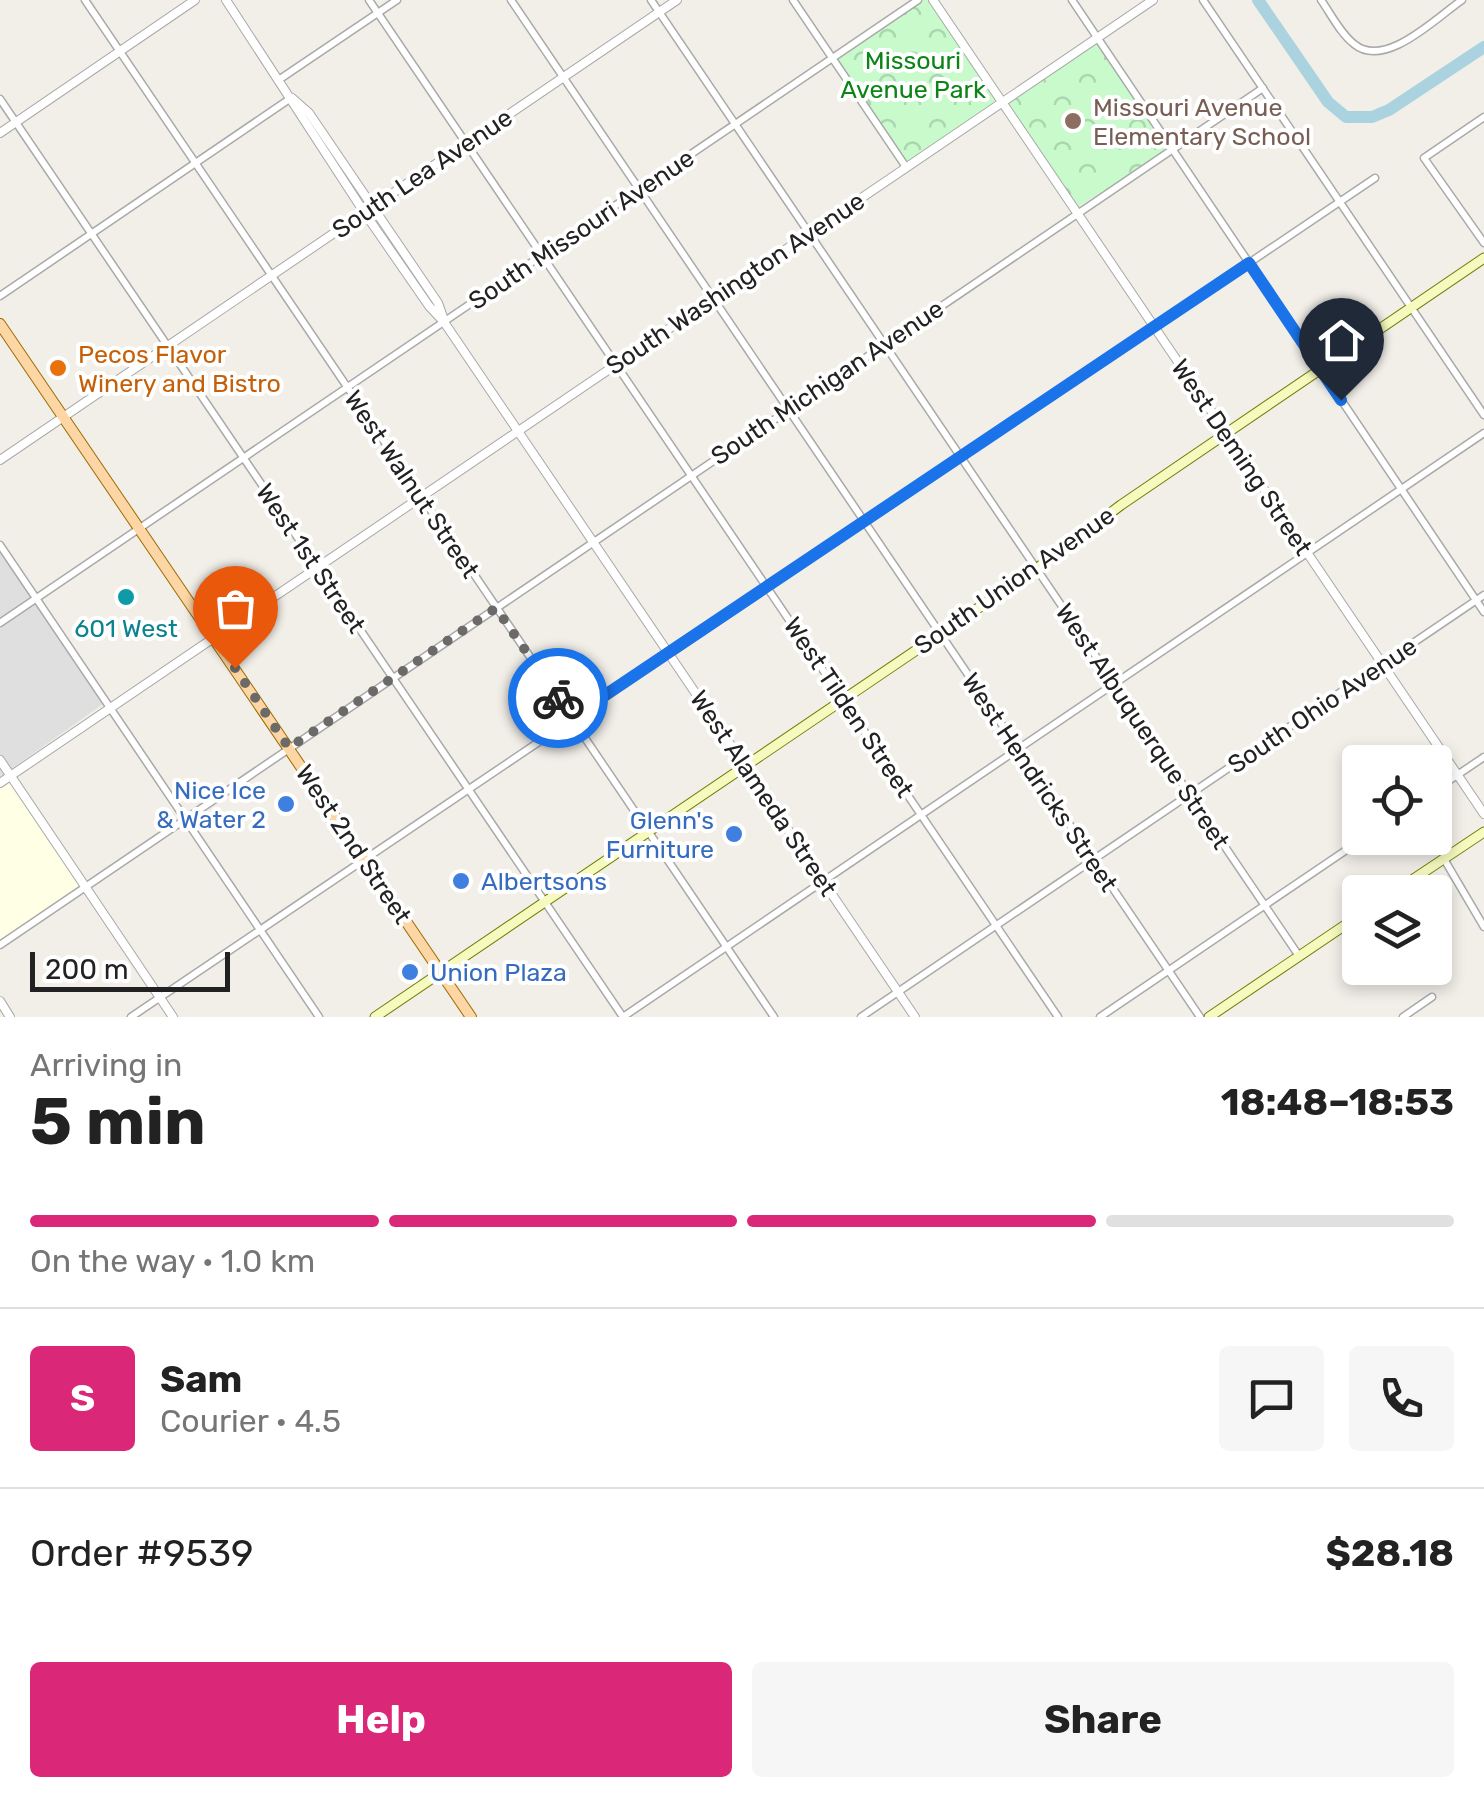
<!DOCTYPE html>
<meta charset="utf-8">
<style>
:root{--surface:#fff;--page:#f6f6f6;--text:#222;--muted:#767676;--line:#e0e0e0;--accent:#db2777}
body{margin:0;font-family:Rubik,sans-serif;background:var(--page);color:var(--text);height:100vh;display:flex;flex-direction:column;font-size:38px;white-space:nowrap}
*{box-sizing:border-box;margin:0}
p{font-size:32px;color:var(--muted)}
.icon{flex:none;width:55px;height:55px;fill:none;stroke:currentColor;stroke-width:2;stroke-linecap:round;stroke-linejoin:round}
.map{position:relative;height:1017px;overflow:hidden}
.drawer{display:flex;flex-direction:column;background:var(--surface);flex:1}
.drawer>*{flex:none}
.tools{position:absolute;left:1342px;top:745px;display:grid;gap:20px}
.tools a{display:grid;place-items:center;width:110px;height:110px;border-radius:10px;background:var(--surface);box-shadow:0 5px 15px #0003;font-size:50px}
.scale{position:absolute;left:30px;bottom:25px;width:200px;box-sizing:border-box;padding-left:10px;border:5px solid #222;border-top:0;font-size:28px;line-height:35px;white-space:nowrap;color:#222;-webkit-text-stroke:8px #fff;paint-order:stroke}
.pin{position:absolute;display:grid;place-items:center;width:85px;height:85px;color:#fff;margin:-102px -42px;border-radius:50% 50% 50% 0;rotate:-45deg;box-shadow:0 0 10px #0007}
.pin .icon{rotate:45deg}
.courier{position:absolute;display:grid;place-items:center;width:100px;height:100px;margin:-50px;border:8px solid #1a73e8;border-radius:50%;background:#fff;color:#222;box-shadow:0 2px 12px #0007}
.summary em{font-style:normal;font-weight:700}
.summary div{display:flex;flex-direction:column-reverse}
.summary{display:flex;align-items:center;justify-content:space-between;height:170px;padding:0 30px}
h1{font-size:65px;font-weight:700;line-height:75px}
.bar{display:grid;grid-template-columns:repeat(4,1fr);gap:15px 10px;align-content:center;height:120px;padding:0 30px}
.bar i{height:12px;border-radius:8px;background:var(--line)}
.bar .active{background:var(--accent)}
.bar p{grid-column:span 4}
.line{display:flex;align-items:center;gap:25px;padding:0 30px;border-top:2px solid var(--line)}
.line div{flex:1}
.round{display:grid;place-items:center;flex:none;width:105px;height:105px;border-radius:10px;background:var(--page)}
.action{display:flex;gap:20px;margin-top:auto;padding:20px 30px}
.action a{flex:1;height:115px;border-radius:10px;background:var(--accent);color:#fff;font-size:40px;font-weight:700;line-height:115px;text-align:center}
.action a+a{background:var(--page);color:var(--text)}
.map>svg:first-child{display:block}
.residential{fill:#e0dfdf}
.education{fill:#ffffe5}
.park{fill:url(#park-crowns)}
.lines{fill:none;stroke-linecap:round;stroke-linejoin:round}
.river{stroke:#aad3df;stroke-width:12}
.minor-casing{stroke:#a9a9a9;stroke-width:9}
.tertiary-casing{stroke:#a9a9a9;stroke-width:10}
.secondary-casing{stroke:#707d05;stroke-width:11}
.primary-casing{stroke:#a06b00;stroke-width:12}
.minor{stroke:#fff;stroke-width:6}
.tertiary{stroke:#fff;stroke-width:8}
.secondary{stroke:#f7fabf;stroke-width:9}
.primary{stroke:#fcd6a4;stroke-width:10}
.done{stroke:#6b6a68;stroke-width:10;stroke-dasharray:0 18}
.route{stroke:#1a73e8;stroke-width:12}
.education-dot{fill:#8d6e63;stroke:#fff;stroke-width:4}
.food-dot{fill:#e8710a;stroke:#fff;stroke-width:4}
.culture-dot{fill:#0f9aa8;stroke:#fff;stroke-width:4}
.shop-dot{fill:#3f7fe0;stroke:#fff;stroke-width:4}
.labels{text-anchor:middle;stroke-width:8;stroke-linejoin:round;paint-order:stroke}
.park-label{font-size:25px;fill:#0c8416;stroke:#fff}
.education-label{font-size:25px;fill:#785e54;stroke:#fff;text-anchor:start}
.street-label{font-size:25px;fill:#222;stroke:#fff}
.food-label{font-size:25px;fill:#c56008;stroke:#fff;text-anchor:start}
.culture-label{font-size:25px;fill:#0d838f;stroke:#fff}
.shop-label{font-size:25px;fill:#366cbe;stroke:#fff;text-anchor:end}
</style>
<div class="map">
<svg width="1484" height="1017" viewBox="0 0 1484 1017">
<defs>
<pattern id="park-crowns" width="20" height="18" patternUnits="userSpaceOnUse" patternTransform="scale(2.5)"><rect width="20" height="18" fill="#c8facc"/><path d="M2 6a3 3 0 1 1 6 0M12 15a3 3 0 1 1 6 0" fill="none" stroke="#acd6af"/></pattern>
</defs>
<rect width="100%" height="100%" fill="#f2efe9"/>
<polygon class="residential" points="0,552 103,704 0,777"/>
<polygon class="education" points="11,776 86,887 0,945 0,783"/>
<g class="park">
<polygon points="918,0 933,0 1002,102 906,167 832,58"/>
<polygon points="1096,43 1169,151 1080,205 1080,212 1006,103"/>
</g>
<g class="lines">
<polyline class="river" points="1258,0 1328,102 1346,117 1372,117 1389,110 1484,47"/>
<defs>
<g id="minor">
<polyline points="85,0 774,1017"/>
<polyline points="369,0 1058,1017"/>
<polyline points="511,0 1200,1017"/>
<polyline points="651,0 1299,956"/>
<polyline points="793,0 906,167"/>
<polyline points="1072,0 1484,612"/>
<polyline points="1203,0 1484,415"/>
<path d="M1321,0C1331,14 1340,33 1354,44C1385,70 1437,17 1462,0"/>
<polyline points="280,79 397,0"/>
<polyline points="0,99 623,1017"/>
<polyline points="1484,117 1424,158 1484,243"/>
<polyline points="0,296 291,98"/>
<polyline points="0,545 319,1017"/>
<polyline points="0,623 918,0"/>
<polyline points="1435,790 1484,757"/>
<polyline points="1444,859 1484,927"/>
<polyline points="0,945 1263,88"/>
<polyline points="131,1017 1375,178"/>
<polyline points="623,1017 1484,433"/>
<polyline points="861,1017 1484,595"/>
<polyline points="1100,1017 1364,838"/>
<polyline points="1403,1017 1432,997"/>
</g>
<g id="tertiary">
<polyline points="226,0 364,212 429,306 444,322 915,1017"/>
<polyline points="933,0 1484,814"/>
<polyline points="292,98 309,113 438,303 444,320"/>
<polyline points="0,133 195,0"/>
<polyline points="0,460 677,0"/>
<polyline points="0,760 173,1017"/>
<polyline points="0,783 1153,0"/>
<polyline points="0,1001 10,1017"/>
</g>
<g id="secondary">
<polyline points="1394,892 1484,832"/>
<polyline points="375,1017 1036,569 1121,505 1484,258"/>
<polyline points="1209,1017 1360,915"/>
</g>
<polyline id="primary" points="0,324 471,1017"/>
</defs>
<use href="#minor" class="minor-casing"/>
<use href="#tertiary" class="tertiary-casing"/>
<use href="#secondary" class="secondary-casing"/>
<use href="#primary" class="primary-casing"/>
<use href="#minor" class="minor"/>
<use href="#tertiary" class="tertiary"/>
<use href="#secondary" class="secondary"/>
<use href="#primary" class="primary"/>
</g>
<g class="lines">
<polyline class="done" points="235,668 289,748 496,608 558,698"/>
<polyline class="route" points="558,698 571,718 1249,263 1341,400"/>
</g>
<circle class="education-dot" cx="1073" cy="121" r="10"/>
<circle class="food-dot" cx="58" cy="368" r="10"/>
<circle class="culture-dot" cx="126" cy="597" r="10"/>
<g class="shop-dot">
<circle cx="286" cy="804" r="10"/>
<circle cx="734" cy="834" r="10"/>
<circle cx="461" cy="881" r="10"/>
<circle cx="410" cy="972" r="10"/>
</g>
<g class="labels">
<g class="park-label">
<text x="913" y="69">Missouri<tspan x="913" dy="29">Avenue Park</tspan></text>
</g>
<g class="education-label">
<text x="1093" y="116">Missouri Avenue<tspan x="1093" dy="29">Elementary School</tspan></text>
</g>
<g class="street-label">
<text transform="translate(422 173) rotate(-34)" y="9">South Lea Avenue</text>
<text transform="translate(581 229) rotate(-34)" y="9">South Missouri Avenue</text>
<text transform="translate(735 283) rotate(-34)" y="9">South Washington Avenue</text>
<text transform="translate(827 382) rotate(-34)" y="9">South Michigan Avenue</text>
<text transform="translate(1242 457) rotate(56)" y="9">West Deming Street</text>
<text transform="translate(412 484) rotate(56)" y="9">West Walnut Street</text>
<text transform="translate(311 558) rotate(56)" y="9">West 1st Street</text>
<text transform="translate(1014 580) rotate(-35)" y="9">South Union Avenue</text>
<text transform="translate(1322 705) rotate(-34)" y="9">South Ohio Avenue</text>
<text transform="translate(849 707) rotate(56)" y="9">West Tilden Street</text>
<text transform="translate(1143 726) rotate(56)" y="9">West Albuquerque Street</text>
<text transform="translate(1040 782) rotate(56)" y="9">West Hendricks Street</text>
<text transform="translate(764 793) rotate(56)" y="9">West Alameda Street</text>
<text transform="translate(354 844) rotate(56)" y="9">West 2nd Street</text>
</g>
<g class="food-label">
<text x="78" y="363">Pecos Flavor<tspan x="78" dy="29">Winery and Bistro</tspan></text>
</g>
<g class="culture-label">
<text x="126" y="637">601 West</text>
</g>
<g class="shop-label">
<text x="266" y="799">Nice Ice<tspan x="266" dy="29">&amp; Water 2</tspan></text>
<text x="714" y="829">Glenn's<tspan x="714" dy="29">Furniture</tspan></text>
<text x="481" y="890" text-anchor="start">Albertsons</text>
<text x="430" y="981" text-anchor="start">Union Plaza</text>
</g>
</g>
</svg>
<div class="tools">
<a><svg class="icon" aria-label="locate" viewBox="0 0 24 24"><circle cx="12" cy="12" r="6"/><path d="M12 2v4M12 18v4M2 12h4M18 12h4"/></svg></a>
<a><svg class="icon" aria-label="layers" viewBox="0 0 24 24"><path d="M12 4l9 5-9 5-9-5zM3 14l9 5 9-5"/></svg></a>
</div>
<div class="scale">200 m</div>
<div class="pin" style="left:235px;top:668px;background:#ea580c"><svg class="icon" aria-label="bag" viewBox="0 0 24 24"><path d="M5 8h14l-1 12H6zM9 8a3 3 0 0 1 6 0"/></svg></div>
<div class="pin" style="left:1341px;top:400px;background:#1f2937"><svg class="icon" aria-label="home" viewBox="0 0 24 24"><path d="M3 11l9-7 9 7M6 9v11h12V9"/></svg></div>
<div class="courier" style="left:558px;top:698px"><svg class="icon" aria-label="bike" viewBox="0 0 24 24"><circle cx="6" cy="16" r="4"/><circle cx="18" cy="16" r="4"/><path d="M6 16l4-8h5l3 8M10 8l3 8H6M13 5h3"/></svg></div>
</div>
<section class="drawer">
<div class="summary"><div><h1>5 min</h1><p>Arriving in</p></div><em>18:48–18:53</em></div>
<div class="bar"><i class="active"></i><i class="active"></i><i class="active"></i><i></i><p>On the way · 1.0 km</p></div>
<div class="line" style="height:180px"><b class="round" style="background:var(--accent);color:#fff">S</b><div><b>Sam</b><p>Courier · 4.5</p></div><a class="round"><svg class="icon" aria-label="chat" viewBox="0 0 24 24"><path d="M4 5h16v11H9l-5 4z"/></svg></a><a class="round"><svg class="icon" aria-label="phone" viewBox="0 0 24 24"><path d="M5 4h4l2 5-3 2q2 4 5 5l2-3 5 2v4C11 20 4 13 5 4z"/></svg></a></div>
<div class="line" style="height:130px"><div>Order #9539</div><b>$28.18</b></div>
<div class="action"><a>Help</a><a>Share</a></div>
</section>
